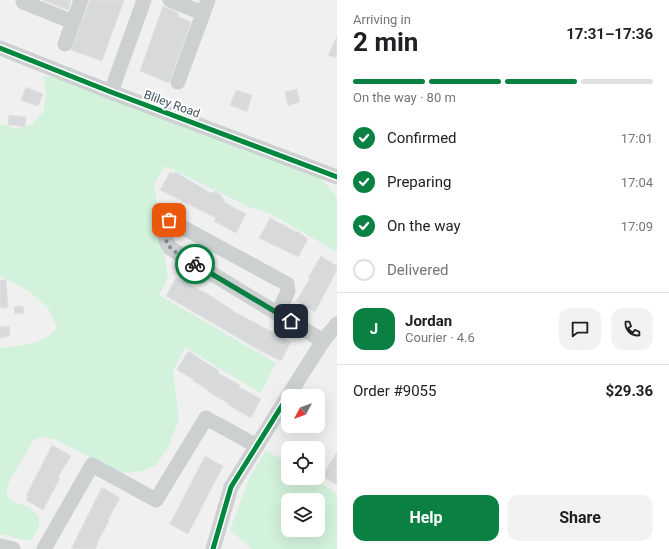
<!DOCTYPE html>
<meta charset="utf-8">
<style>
:root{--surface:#fff;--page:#f2f2f2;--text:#202124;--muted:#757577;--line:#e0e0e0;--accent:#0b8043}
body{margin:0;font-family:Roboto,sans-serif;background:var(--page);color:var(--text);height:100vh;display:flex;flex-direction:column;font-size:15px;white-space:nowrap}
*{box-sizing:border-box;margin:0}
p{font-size:13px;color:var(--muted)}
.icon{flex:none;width:22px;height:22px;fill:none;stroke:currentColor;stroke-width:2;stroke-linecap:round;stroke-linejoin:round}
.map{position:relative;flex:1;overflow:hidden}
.panel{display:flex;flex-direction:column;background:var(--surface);width:332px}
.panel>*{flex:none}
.needle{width:26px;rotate:229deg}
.fabs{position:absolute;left:281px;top:389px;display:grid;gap:8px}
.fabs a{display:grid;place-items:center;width:44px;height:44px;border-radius:8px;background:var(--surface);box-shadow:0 4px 16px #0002;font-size:20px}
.pin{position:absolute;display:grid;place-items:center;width:34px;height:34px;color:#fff;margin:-17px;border-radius:8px;box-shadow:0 2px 6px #0006}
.courier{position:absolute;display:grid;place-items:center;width:40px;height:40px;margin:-20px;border:3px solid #0b8043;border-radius:50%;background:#fff;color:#222;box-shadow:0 1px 5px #0007}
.overview em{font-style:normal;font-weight:700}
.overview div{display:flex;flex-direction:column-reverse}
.overview{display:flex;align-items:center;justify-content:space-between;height:68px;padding:0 16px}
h1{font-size:26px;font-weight:700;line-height:30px}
.bar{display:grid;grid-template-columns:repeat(4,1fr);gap:6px 4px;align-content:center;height:48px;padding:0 16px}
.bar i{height:5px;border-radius:3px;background:var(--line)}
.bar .current{background:var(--accent)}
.bar p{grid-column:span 4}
.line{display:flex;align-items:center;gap:10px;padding:0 16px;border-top:1px solid var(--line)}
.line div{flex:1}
.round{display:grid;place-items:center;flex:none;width:42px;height:42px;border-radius:12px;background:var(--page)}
ol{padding:0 16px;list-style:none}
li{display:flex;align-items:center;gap:12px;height:44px}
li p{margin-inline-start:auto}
li .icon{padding:4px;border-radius:50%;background:var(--accent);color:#fff;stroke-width:4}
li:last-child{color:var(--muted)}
li i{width:22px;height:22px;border:2px solid var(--line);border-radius:50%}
.primary-button{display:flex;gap:8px;margin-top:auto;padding:8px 16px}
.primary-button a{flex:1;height:46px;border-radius:12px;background:var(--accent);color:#fff;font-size:16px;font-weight:700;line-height:46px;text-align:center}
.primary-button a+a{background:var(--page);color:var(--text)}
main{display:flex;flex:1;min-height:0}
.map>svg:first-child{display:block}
.green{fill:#d2f2db;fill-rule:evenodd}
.building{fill:#d8d9db;stroke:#e2e2e3}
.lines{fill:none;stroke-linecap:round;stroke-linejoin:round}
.minor{stroke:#ccd0d1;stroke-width:15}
.cycleway-casing{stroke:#fff;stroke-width:8}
.cycleway{stroke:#00873e;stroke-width:5}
.done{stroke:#818b92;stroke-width:4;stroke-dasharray:0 7.2}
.route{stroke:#0b8043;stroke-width:5}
.labels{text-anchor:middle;stroke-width:4;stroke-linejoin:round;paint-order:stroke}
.street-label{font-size:12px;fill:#45555f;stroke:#fff}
</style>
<main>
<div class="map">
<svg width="337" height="549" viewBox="0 0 337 549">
<rect width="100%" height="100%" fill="#f1f0f0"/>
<g class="green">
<path d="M43,76L56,77L320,177L337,197V252L271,214L247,206L165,166L154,185L168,278L159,295L276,363L260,393L185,347L173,371L179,419L168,448L156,465L143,471L121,473L54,439L41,437L33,441L7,486V496L16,503L29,507L39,517V527L30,541L0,534V348C20,345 44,345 57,328L48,308L29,291L0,276V124L17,129L32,124L44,111L46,92Z"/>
<path d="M266,450L288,463V478H314L337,494V549H252L230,530L248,481ZM288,500H318V530H288Z"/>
</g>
<g class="building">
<polygon points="42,0 71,0 68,10"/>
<polygon points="90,0 124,0 102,61 71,50"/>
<polygon points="163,6 179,13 178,17 191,22 169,83 140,71"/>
<polygon points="337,36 337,53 335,58 328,55"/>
<polygon points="26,87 43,94 38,106 21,100"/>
<polygon points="297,89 300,102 288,106 285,92"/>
<polygon points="236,90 252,95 247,112 230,105"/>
<polygon points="9,115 26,117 25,127 8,125"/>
<polygon points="170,172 174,174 175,172 209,192 213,193 214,191 222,196 221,197 225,200 224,202 246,214 236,233 214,221 216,218 160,190"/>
<polygon points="270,218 296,232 297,231 308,239 298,257 259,238"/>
<polygon points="321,256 337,266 337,270 315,312 296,301 310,279 308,278"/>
<polygon points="176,278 208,294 235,312 291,342 281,361 259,350 166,296"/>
<polygon points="0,280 6,280 8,308 0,308"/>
<polygon points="23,306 24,313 15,314 14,307"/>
<polygon points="9,326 10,336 0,338 0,327"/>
<polygon points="188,351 219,371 218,373 240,385 239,387 261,399 251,418 228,405 229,404 207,391 208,390 193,381 193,379 177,370"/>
<polygon points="52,445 71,456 58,477 60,478 43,510 26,500 28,497 26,496"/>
<polygon points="337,452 337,485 322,476"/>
<polygon points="205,456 223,466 188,534 170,524"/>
<polygon points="102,487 120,498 108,520 109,521 97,543 98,544 95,549 71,549"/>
</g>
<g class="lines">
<g class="minor">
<polyline points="170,0 203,13"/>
<polyline points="23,2 73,22"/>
<polyline points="65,44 81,0"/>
<polyline points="0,48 111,92 337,177"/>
<polyline points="178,82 208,0"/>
<polyline points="111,92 144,0"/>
<path d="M278,314L288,291L287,284L169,220C165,231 163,239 170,248L278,314L280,315L323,341"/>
<polyline points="288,396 323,341 337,324"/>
<polyline points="0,546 13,549"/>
<polyline points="44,549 92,465 156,500 206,418 257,446"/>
<polyline points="213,549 231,487 288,396"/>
</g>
<defs>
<g id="cycleway">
<polyline points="0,48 111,92 337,177"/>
<polyline points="213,549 231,487 288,396"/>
</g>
</defs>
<use href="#cycleway" class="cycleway-casing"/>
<use href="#cycleway" class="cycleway"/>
</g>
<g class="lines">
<path class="done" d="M169,220C158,248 175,251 195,264"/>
<polyline class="route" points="195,264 291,321"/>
</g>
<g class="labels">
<g class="street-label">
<text transform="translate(172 104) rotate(20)" y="4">Bliley Road</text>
</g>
</g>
</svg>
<div class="fabs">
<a><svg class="needle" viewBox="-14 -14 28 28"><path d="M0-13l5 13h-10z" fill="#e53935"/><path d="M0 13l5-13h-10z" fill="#757577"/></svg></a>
<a><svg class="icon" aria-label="locate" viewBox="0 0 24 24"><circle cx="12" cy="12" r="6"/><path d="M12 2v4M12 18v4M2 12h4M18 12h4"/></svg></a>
<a><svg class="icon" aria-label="layers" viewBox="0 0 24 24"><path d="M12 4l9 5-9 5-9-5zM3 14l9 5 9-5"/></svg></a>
</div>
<div class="pin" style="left:169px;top:220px;background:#ea580c"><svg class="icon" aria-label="bag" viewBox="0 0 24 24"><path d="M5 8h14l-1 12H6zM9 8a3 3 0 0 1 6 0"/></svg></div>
<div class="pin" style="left:291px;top:321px;background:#1f2937"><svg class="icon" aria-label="home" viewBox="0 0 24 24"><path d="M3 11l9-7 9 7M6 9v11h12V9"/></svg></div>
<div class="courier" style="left:195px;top:264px"><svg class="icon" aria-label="bike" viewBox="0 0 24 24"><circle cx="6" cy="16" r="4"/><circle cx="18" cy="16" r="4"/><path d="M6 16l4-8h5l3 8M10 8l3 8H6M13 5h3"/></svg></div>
</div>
<section class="panel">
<div class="overview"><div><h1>2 min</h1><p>Arriving in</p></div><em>17:31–17:36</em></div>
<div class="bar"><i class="current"></i><i class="current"></i><i class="current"></i><i></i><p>On the way · 80 m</p></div>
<ol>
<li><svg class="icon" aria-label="check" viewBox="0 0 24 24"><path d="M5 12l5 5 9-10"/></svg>Confirmed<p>17:01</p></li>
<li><svg class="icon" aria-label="check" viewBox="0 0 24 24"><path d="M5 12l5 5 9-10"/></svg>Preparing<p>17:04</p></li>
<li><svg class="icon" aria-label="check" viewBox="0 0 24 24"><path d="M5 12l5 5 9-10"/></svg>On the way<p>17:09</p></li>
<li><i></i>Delivered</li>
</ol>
<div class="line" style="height:72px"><b class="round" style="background:var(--accent);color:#fff">J</b><div><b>Jordan</b><p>Courier · 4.6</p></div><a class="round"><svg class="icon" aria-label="chat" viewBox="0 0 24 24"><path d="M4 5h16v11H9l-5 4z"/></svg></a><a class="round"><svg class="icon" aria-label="phone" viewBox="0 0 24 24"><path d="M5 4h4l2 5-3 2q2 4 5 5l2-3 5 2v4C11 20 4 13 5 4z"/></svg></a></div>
<div class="line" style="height:52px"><div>Order #9055</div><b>$29.36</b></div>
<div class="primary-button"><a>Help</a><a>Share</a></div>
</section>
</main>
